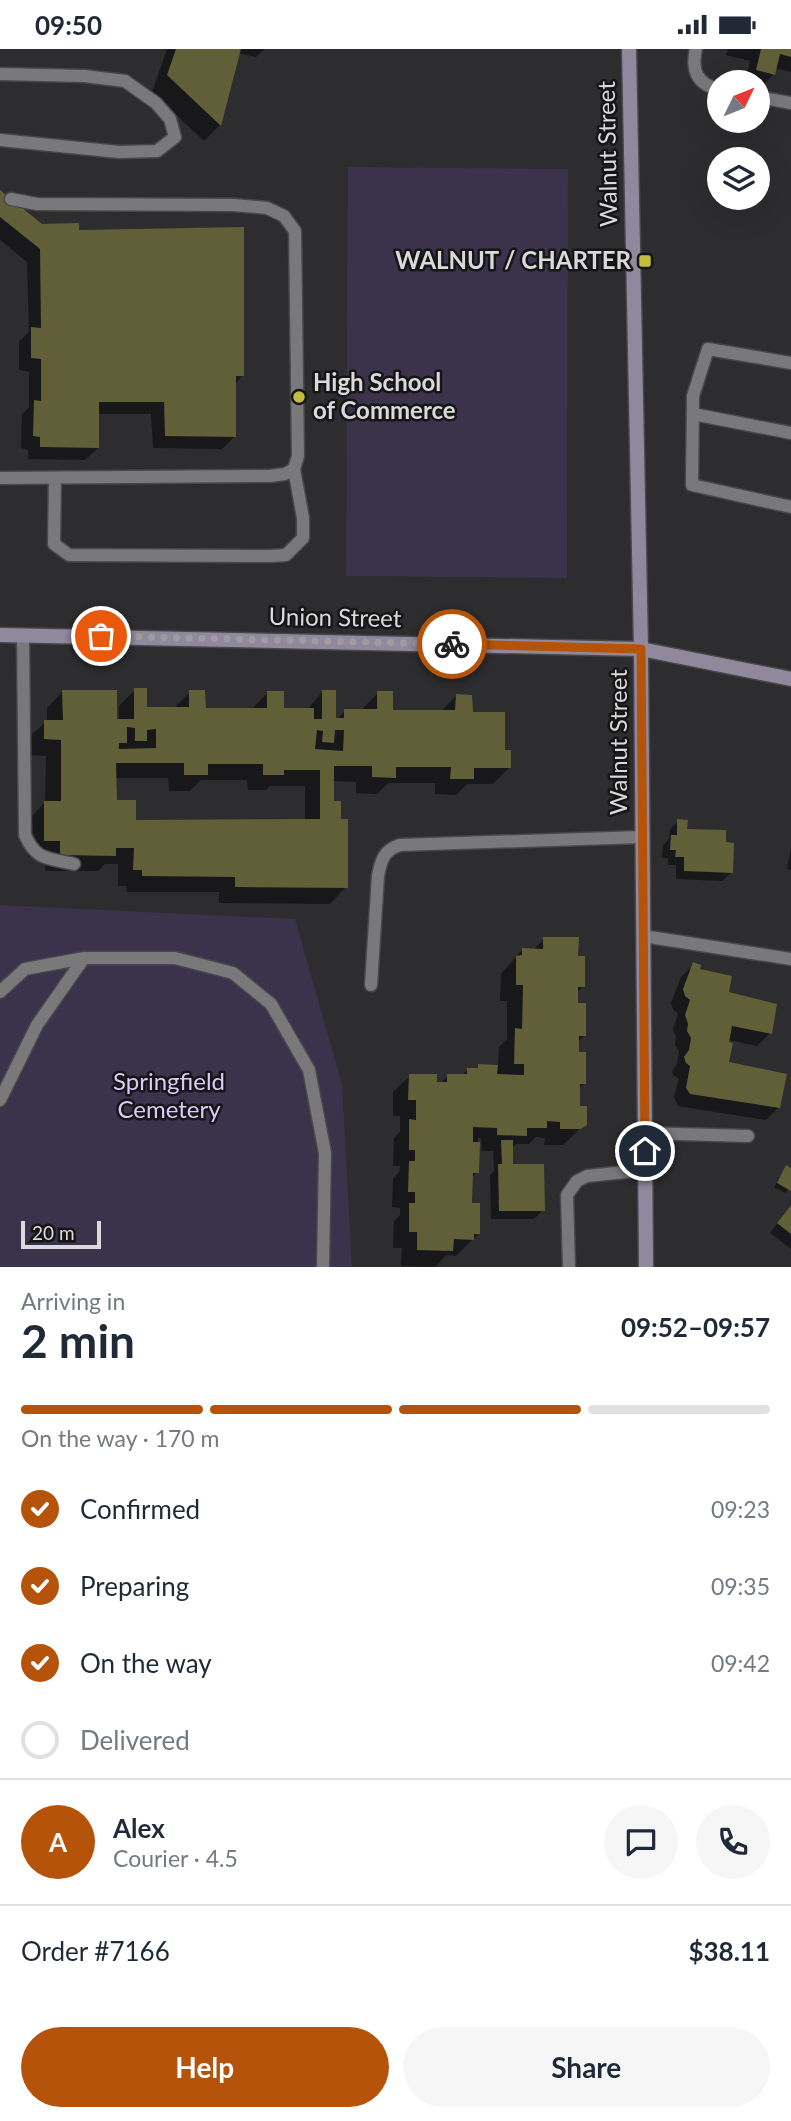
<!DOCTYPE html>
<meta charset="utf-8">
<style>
:root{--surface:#fff;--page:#f6f6f7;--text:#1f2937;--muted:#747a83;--line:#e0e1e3;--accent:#b45309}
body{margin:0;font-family:Lato,sans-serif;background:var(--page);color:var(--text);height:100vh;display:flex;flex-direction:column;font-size:26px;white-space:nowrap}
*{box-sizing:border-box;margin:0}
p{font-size:23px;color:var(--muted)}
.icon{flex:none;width:38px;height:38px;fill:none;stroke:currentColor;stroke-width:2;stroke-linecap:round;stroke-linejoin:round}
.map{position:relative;height:1218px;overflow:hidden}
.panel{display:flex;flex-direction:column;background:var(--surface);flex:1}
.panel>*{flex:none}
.needle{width:46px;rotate:47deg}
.buttons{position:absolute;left:707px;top:21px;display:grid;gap:14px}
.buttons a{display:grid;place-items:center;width:63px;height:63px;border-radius:50%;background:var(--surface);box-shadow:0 7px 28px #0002;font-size:35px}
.scale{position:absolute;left:21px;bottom:18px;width:80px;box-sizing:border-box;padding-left:7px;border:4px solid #dadadc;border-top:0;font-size:19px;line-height:24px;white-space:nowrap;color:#dadadc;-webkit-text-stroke:5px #151516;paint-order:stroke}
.pin{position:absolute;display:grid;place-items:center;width:60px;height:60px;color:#fff;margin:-30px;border:4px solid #fff;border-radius:50%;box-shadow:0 2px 7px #0007}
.courier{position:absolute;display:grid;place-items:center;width:70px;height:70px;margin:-35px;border:5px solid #b45309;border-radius:50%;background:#fff;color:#222;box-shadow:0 2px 9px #0007}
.headline em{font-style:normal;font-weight:700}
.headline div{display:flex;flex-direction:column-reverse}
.headline{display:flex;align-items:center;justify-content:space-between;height:119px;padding:0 21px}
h1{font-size:46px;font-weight:700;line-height:52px}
.bar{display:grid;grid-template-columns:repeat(4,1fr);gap:10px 7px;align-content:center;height:84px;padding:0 21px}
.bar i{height:9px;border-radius:5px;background:var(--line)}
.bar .current{background:var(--accent)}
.bar p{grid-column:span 4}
.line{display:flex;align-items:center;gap:18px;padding:0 21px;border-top:2px solid var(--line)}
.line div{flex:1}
.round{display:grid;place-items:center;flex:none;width:74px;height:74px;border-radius:37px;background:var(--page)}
ol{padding:0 21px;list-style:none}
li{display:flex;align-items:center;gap:21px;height:77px}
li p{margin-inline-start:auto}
li .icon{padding:7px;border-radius:50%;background:var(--accent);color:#fff;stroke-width:4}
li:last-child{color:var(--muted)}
li i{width:38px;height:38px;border:4px solid var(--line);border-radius:50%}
.cta{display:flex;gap:14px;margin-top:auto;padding:14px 21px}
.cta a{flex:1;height:80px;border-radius:42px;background:var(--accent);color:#fff;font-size:28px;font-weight:700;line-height:80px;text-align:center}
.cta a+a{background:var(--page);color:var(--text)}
.status{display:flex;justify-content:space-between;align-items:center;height:49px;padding:0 35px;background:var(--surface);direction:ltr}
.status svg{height:19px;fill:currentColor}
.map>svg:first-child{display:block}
.green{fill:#3b324b}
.shadow{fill:#0007;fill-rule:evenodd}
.building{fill:#605f38;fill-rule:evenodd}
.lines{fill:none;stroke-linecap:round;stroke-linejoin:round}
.lane-casing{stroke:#48484a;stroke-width:15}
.secondary-casing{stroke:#48484a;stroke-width:17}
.lane{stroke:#79787b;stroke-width:12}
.secondary{stroke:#90899e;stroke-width:14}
.done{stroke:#9d9d9f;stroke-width:7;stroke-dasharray:0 12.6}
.route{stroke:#b45309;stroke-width:9}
.poi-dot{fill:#c2bd3f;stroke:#151516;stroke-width:2.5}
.labels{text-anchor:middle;stroke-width:5;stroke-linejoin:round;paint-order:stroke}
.street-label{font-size:24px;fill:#dadadc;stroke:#151516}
.poi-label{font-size:24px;font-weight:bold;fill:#dadadc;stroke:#151516;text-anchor:end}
.park-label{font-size:24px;fill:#dac9fb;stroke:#151516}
</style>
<div class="status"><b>09:50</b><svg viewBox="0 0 49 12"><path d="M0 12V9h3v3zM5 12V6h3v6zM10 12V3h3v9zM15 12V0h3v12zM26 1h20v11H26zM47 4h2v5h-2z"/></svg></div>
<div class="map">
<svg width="791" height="1218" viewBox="0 0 791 1218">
<rect width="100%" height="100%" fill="#2d2c2f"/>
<g class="green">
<polygon points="348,118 568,120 567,529 346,527"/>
<polygon points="0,856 295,870 342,1035 352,1218 0,1218"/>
</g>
<g class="shadow">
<polygon points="167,0 265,0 256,8 238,4 220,76 204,92 152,43"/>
<polygon points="728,0 791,0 791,23 775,19 774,25 761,38 758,37 758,33 745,33 750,12 726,6"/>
<polygon points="0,143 41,177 78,182 243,326 235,335 235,387 222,400 153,399 151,365 98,365 98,399 85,411 28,410 28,401 21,399 22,365 29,358 29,323 19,321 19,293 29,283 27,213 0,191"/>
<path d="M135,641L145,660H173L190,643L204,661L252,660L268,643L282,661H307L323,642L335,672L345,662L362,660L378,644L391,663H440L456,647L503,703L509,719L493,735H467L456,746L435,745V734H388L377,745L356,744V733L333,732L332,754L346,838L330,855L219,854V843H127L126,837H118V815H105L98,822H45V808H28L29,770L45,753L46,707L28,706V689L47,672V659L63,642L119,672V657ZM115,729H168L169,742H190L201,731H247L248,741H266L270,737H305V772L134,773L115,753Z"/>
<polygon points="678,772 731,824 722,832 676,830 676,816 668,816 668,809 662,809 663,796 669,790 670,781"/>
<polygon points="791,799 791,821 787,820"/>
<polygon points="544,890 577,908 584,937 576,944 576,956 584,987 577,994 584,1035 578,1040 578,1059 585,1075 563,1096 544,1096 545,1089 536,1088 529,1095 516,1095 511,1100 511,1117 543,1161 534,1170 491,1170 490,1126 494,1122 493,1102 482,1102 481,1089 478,1089 477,1123 471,1130 470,1156 478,1185 456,1207 446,1206 435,1218 401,1217 402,1199 393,1199 394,1172 400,1166 400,1159 392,1158 393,1130 399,1123 400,1117 393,1117 394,1089 400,1082 400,1067 393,1067 393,1043 410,1027 440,1034 448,1027 461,1027 468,1020 475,1021 479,1017 498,1017 499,998 507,990 507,952 500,952 501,925 522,901 533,901"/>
<polygon points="694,915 770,984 757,997 728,991 727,1014 779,1058 766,1071 678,1057 674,1048 679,1030 673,1026 672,1022 677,1015 679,1002 675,996 676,988 673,980 678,965 673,960 671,954 681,928"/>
<polygon points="787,1119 791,1121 791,1137 785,1144 774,1138"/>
<polygon points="791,1155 791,1200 770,1184"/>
</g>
<g class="building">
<polygon points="176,0 241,0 221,77 167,26"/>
<polygon points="761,0 791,0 791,8 780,5 775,26 756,21"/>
<polygon points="0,141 42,175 79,174 79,181 244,178 244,327 236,327 236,388 165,387 164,353 99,353 99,399 40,398 40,388 33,387 34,351 41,352 41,310 31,309 31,278 41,279 40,200 0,168"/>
<path d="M134,639H147V658H189V641H205L206,659H267V642H284V659H314V670H322V641H336V669H344V660H377V642H393V661H455L456,645L472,646L473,663H505V701H511V719H474V730H450L451,718H396V729L372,728V717H334V752H341V770H348V839L235,838V828L142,827V821H133L134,799H116V807L60,806V792H44V752H61V691L44,690V671H63L62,641H117V670H134ZM127,678L135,679V692H147V681L156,680V699L119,700V694H127ZM317,681L323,682L322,693L334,694L335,681H344L343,702L315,700ZM116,714H184V726H208V715H263V726H284V721H320V770L136,771V751H117Z"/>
<polygon points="677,770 688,771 687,780 726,781 726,793 734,794 733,824 684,822 684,808 675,808 676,801 670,801 671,786 677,786"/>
<polygon points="543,888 579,888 578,907 585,907 585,938 578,938 578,954 586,954 586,987 579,987 579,1003 586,1003 586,1035 580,1035 580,1057 587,1057 587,1076 581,1080 560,1080 560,1073 547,1072 547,1079 527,1079 527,1087 497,1086 497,1079 473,1078 473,1093 480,1093 479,1124 473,1124 472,1154 480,1154 480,1185 474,1185 474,1191 454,1190 453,1202 417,1201 417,1183 409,1183 409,1154 415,1154 415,1143 408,1143 409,1112 415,1112 415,1101 409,1101 409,1070 416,1071 416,1051 408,1051 409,1025 437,1025 437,1033 447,1033 447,1025 467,1025 467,1019 478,1019 478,1015 498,1016 497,1025 524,1026 524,1015 514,1015 515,979 522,980 523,936 516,936 516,907 522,906 522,899 543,900"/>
<polygon points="693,913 701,916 700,920 732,927 729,943 777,955 772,985 732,977 729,993 733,994 729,1013 787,1025 780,1059 690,1045 686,1039 690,1017 686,1014 684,1008 689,1001 691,989 687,982 688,975 685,966 690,951 685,947 683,940"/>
<polygon points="501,1091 513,1091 513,1115 544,1115 545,1162 499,1162 498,1115 502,1115"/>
<polygon points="786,1116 791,1119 791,1142 777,1134"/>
<polygon points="791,1156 791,1185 777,1174"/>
</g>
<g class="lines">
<defs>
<g id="lane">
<path d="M696,0C691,21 697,36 719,40"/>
<polyline points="0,25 84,27 125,32 156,54 170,70 175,88 157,102 119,103 0,91"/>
<polyline points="758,48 791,54"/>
<polyline points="791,314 708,300 693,347 692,436 791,458"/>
<polyline points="693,365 791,384"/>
<polyline points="0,429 270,427 285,425 294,420 298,407 295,182 284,167 267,159 234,156 37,155 11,150"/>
<polyline points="55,429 54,495 69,506 270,507 286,506 303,489 303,469 294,420"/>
<path d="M23,586L25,786C36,812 49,809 74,815"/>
<polyline points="643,887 791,910"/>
<path d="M371,936L378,827C381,811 384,801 400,796L642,788"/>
<polyline points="0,943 25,920 84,909"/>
<polyline points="0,1051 37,976 84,909 175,909 233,924 271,955 309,1021 325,1104 323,1218"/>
<polyline points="645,1084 748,1087"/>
<polyline points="569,1218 567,1146 577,1132 587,1127 645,1121"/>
</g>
<g id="secondary">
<polyline points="629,0 641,600 646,1218"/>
<polyline points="0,586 641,600 791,630"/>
</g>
</defs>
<use href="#lane" class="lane-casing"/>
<use href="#secondary" class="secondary-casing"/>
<use href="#lane" class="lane"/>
<use href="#secondary" class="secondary"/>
</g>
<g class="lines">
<polyline class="done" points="101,587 452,595"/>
<polyline class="route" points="452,595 641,600 645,1102"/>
</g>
<g class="poi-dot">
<rect x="638" y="205" width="14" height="14" rx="3.5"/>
<circle cx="299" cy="348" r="7"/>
</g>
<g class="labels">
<g class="street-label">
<text transform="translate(608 105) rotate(-91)" y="8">Walnut Street</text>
<text transform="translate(335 569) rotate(1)" y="8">Union Street</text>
<text transform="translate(619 693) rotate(-90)" y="8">Walnut Street</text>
</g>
<g class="poi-label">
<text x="631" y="220">WALNUT / CHARTER</text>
<text x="313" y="342" text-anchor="start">High School<tspan x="313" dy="28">of Commerce</tspan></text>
</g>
<g class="park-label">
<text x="169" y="1041">Springfield<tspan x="169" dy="28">Cemetery</tspan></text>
</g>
</g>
</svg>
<div class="buttons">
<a><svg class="needle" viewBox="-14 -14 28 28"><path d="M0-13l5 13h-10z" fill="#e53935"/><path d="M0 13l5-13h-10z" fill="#747a83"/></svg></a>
<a><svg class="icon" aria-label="layers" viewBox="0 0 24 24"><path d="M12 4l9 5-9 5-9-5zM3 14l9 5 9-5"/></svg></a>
</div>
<div class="scale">20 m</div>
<div class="pin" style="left:101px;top:587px;background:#ea580c"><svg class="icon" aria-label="bag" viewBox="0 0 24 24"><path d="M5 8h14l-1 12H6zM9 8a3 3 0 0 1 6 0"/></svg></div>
<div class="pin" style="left:645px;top:1102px;background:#1f2937"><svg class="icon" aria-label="home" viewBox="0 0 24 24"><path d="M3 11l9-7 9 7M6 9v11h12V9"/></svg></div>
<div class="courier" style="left:452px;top:595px"><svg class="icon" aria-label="bike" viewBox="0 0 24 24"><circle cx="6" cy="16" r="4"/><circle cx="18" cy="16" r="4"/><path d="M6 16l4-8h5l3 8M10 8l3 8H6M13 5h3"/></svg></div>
</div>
<section class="panel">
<div class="headline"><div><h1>2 min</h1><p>Arriving in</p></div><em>09:52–09:57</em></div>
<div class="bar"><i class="current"></i><i class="current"></i><i class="current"></i><i></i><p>On the way · 170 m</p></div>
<ol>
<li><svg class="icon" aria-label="check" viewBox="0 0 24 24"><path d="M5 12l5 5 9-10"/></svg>Confirmed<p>09:23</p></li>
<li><svg class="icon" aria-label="check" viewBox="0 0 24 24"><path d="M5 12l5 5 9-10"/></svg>Preparing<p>09:35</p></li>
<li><svg class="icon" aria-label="check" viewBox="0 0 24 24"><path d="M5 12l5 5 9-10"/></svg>On the way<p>09:42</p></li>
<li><i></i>Delivered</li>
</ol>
<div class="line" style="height:126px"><b class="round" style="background:var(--accent);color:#fff">A</b><div><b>Alex</b><p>Courier · 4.5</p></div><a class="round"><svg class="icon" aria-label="chat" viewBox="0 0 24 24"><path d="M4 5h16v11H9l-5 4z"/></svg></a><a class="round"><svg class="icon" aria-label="phone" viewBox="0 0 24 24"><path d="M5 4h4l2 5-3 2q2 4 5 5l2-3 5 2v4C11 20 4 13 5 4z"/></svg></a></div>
<div class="line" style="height:91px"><div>Order #7166</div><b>$38.11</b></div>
<div class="cta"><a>Help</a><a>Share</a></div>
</section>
